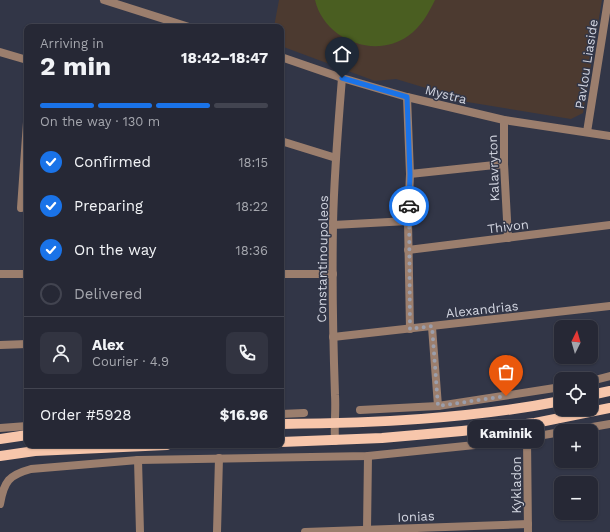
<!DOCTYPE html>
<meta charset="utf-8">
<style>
:root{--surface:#262835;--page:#323441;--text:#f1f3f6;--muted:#a4a6ad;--line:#424450;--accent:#1a73e8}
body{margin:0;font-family:"Work Sans",sans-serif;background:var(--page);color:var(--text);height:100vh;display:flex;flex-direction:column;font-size:15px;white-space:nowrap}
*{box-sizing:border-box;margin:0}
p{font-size:13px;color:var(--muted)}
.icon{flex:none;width:22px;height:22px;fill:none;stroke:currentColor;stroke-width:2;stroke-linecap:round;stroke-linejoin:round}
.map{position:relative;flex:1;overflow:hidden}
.side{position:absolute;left:24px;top:24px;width:260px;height:424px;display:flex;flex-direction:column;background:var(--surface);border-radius:8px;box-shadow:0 1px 3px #0004,0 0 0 1px var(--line)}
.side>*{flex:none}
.needle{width:26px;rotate:5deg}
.tools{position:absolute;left:554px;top:320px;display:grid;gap:8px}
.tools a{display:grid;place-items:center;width:44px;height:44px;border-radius:8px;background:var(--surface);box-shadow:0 1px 3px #0004,0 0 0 1px var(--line);font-size:20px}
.pin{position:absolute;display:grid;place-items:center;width:34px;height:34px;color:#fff;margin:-41px -17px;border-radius:50% 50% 50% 0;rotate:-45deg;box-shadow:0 0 4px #0007}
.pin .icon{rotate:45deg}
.courier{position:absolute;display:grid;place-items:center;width:40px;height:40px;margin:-20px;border:3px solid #1a73e8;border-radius:50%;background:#fff;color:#222;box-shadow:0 1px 5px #0007}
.bubble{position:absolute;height:28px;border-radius:8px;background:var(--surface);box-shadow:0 1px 3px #0004,0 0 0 1px var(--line);font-size:13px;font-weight:700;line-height:28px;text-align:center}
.headline em{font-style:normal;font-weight:700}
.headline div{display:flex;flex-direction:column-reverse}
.headline{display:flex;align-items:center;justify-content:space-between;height:68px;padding:0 16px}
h1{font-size:26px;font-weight:700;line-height:30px}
.bar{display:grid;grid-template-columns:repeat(4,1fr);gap:6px 4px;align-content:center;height:48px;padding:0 16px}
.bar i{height:5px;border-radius:3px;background:var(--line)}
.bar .selected{background:var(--accent)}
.bar p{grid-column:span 4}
.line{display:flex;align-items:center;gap:10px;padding:0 16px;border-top:1px solid var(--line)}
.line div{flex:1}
.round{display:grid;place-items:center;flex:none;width:42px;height:42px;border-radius:8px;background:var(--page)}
ol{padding:0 16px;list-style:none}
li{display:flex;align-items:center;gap:12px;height:44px}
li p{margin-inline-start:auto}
li .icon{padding:4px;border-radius:50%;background:var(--accent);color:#fff;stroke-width:4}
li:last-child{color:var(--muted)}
li i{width:22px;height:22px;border:2px solid var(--line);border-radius:50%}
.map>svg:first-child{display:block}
.education{fill:#4c3a30}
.garden{fill:#4a5e21}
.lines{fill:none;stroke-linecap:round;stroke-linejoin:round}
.minor{stroke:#9b7e6d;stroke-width:8}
.major{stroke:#f7c6ab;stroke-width:10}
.done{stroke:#9b9eab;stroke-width:4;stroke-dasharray:0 7.2}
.route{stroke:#1a73e8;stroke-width:5}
.labels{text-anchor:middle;stroke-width:3;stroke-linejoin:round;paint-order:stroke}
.street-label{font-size:13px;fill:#d3d6e1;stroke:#323647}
</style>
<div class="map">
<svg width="610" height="532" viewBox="0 0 610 532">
<rect width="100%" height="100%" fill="#323647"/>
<polygon class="education" points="279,0 602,0 583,113 571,119 455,100 439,92 396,79 375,81 281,46 281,27 274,27"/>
<path class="garden" d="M315,0H435C428,14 421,27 408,36C374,60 324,39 315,0Z"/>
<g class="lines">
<g class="minor">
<polyline points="104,0 189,27"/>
<polyline points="0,52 27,60"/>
<polyline points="281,57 342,78 407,97 504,120 610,136"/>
<polyline points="407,97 410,174 408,221 410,329"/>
<polyline points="504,120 504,164 508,238"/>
<polyline points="587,132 608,0"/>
<polyline points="281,141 336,158"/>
<polyline points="410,174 504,164"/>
<polyline points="21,208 27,122"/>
<polyline points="333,225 408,221"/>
<polyline points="408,250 610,225"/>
<polyline points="0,274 27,274"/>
<polyline points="281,274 333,274"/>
<polyline points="432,327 438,406"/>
<polyline points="333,337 610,306"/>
<polyline points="0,345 27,344"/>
<polyline points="591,381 610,376"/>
<polyline points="360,410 438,406 561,387"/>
<polyline points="281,414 304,413"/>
<polyline points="0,428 27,426"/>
<polyline points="569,431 610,424"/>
<polyline points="527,439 528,532"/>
<path d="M335,441C334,425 336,410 335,395C333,338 332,281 333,224C334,175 338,127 342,78"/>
<polyline points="138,460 140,532"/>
<path d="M0,504C4,481 9,475 31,469L138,460L368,456L504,442L561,432"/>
<polyline points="367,530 368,456"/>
<polyline points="217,532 219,458"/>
<polyline points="305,532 528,524"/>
</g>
<g class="major">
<polyline points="591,395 610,391"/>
<path d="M281,424C374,423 469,419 561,401"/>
<polyline points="0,439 27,435"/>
<polyline points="281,442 382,438 462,431 535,423 610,408"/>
<polyline points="0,456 35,451 167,445"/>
</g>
</g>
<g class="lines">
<polyline class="done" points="409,206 410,329 432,326 438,406 506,396"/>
<polyline class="route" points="342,78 407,97 410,174 409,206"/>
</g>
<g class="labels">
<g class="street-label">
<text transform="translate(586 64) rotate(-81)" y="5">Pavlou Liaside</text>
<text transform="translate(446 94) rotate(14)" y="5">Mystra</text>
<text transform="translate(493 168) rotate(-92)" y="5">Kalavryton</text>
<text transform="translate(508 226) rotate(-7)" y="5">Thivon</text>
<text transform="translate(322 259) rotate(-89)" y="5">Constantinoupoleos</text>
<text transform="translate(482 309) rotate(-6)" y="5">Alexandrias</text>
<text transform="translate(516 485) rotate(-90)" y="5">Kykladon</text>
<text transform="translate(416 516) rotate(-2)" y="5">Ionias</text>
</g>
</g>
</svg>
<div class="tools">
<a><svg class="needle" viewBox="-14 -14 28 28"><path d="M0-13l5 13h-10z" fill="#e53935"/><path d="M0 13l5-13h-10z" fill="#a4a6ad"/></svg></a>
<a><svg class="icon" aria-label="locate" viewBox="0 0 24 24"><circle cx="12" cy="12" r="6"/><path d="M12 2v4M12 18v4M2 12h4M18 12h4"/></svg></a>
<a>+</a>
<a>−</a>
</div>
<div class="pin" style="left:506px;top:396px;background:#ea580c"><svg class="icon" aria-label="bag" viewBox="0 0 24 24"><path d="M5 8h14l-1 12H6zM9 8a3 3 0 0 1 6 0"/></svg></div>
<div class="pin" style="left:342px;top:78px;background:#1f2937"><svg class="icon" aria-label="home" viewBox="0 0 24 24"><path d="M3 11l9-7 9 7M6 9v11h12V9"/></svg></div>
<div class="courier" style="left:409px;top:206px"><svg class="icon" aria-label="car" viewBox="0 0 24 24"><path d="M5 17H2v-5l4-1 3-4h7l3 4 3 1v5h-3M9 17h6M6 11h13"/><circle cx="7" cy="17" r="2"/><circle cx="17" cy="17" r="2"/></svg></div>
<div class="bubble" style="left:468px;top:420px;width:76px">Kaminik</div>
<section class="side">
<div class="headline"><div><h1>2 min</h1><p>Arriving in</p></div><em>18:42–18:47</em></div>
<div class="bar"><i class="selected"></i><i class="selected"></i><i class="selected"></i><i></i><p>On the way · 130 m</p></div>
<ol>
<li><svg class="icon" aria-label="check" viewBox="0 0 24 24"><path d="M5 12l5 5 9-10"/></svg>Confirmed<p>18:15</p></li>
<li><svg class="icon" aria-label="check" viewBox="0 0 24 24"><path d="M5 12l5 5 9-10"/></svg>Preparing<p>18:22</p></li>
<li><svg class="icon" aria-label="check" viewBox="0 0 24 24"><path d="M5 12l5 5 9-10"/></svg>On the way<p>18:36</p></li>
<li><i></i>Delivered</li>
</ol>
<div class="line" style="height:72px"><a class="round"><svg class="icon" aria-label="person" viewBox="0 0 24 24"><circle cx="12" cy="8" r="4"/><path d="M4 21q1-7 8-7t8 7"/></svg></a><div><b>Alex</b><p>Courier · 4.9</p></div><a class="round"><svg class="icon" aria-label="phone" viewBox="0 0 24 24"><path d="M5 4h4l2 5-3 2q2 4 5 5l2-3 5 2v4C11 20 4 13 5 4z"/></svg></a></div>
<div class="line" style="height:52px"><div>Order #5928</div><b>$16.96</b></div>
</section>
</div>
